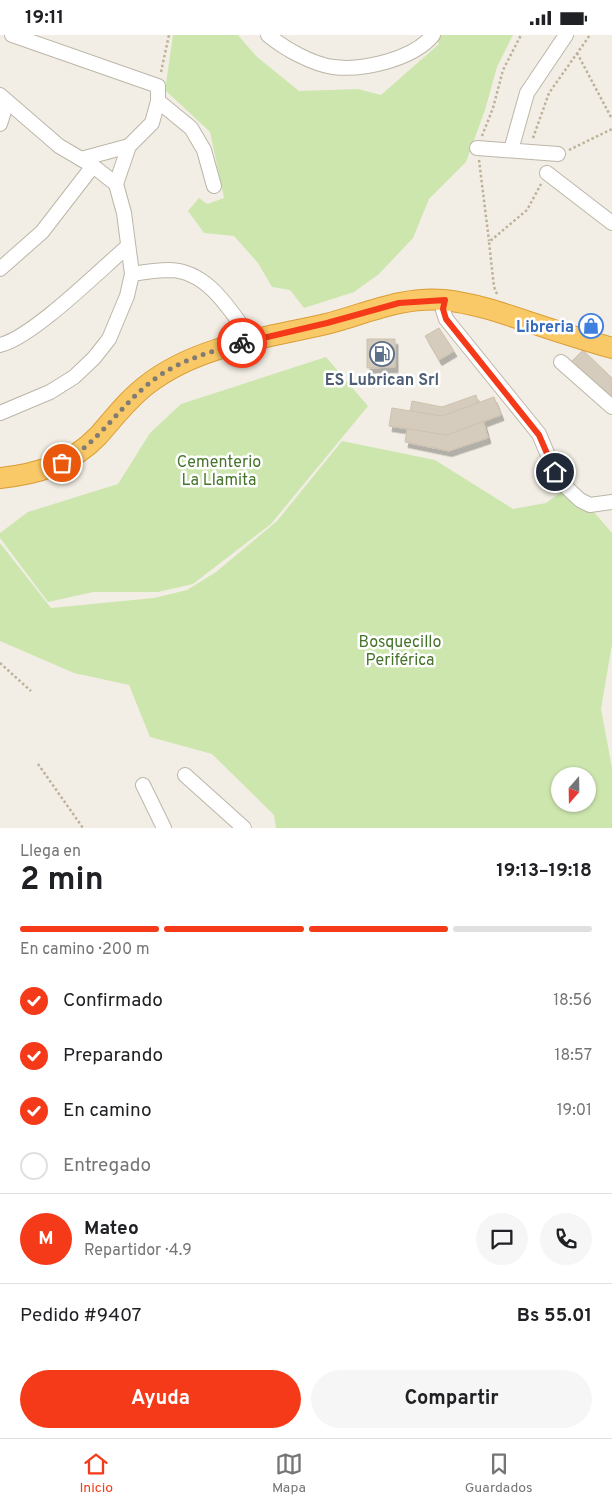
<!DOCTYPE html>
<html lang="es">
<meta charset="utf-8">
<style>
:root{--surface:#fff;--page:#f6f6f6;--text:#202124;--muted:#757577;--line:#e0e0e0;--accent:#f53a19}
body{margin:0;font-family:Overpass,sans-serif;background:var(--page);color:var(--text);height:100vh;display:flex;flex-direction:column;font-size:19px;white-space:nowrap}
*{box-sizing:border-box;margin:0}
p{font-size:16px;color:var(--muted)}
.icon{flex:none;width:28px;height:28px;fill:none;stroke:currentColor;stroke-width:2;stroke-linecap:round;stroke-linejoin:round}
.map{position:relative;height:793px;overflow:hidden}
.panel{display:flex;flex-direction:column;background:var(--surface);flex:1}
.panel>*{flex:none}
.needle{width:32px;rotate:200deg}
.fabs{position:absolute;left:551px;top:732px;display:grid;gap:10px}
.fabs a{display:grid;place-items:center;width:45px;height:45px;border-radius:50%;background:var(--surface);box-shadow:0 1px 4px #0004;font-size:25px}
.pin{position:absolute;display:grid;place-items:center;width:42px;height:42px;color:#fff;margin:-21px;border:2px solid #fff;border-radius:50%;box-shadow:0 1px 5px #0007}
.courier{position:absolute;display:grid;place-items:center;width:50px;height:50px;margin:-25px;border:4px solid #f53a19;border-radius:50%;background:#fff;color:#222;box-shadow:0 1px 6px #0007}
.overview em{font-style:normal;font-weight:700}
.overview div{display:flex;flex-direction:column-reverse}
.overview{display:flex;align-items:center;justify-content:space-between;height:85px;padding:0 20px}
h1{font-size:32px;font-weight:700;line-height:38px}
.bar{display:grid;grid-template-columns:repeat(4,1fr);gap:8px 5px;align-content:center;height:60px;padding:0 20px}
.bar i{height:6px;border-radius:4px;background:var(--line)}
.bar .selected{background:var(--accent)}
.bar p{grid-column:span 4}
.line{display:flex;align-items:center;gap:12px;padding:0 20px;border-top:1px solid var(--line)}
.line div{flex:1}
.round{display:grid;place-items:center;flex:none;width:52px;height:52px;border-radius:26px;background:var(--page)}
ol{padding:0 20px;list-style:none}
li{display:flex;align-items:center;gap:15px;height:55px}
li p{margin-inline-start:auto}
li .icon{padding:5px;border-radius:50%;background:var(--accent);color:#fff;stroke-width:4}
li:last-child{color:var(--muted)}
li i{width:28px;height:28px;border:2px solid var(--line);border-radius:50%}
.button{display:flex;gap:10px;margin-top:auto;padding:10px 20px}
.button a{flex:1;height:58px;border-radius:30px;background:var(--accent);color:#fff;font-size:20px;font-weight:700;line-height:58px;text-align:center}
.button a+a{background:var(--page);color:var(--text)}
.status{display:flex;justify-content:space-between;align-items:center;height:35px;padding:0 25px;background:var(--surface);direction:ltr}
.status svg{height:14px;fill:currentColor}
.tabs{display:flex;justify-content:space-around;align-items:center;height:70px;border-top:1px solid var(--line);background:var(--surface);font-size:14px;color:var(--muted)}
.tabs a{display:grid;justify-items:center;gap:2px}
.tabs .selected{color:var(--accent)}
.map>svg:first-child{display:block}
.green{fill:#cde6ae;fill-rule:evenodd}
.building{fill:#d6ccbd;stroke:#cec1ae;filter:url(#shadow)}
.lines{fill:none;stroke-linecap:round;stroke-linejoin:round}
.minor-casing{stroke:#bdb6a8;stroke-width:16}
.highway-casing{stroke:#d99e37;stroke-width:22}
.path{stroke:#bfb199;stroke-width:2.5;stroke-dasharray:2.5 2.5;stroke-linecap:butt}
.minor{stroke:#fff;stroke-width:14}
.highway{stroke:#fac967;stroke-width:20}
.done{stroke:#817c73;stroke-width:5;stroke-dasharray:0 9}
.route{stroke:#f53a19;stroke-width:6}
.labels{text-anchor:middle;stroke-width:5;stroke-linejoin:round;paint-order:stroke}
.shop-label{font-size:16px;font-weight:bold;fill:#366cbe;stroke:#fff;text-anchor:end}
.service-label{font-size:16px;font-weight:bold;fill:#4e5e75;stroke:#fff}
.park-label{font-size:16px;fill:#46742a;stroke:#fff}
</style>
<div class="status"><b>19:11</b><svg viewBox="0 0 49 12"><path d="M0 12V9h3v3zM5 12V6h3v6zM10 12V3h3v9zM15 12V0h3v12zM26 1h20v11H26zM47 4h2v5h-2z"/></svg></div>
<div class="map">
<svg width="612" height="793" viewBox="0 0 612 793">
<defs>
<filter id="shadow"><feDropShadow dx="3" dy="5.5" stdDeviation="0" flood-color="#0004"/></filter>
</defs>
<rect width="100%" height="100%" fill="#f2eee5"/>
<g class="green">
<polygon points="173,0 238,0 256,21 299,56 358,54 381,60 439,9 434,0 513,0 497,32 485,75 466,127 429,164 413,203 379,239 354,257 304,273 290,255 272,252 258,228 234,201 204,198 188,176 199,163 207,169 224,163 210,97 165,55"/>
<polygon points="326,322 368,371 271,489 193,549 158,557 93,557 48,567 0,503 0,498 28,477 118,449 150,398 181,369"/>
<path d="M342,406L435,425L513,474L546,468L568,452L593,476L612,498V609L601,674L612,733V793H276L274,780L212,719L150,702L129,650L74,638L0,606V508L51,573L154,563L187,555L216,537L277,486ZM560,741H588V769H560Z"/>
</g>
<g class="building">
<polygon points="439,293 454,316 439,325 425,301"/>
<polygon points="367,304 395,304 395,332 367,333"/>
<polygon points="583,315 612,343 612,368 570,328"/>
<polygon points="476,360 488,403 449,416 405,407 412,366 442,372"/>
<polygon points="494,362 501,380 447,400 389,391 392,373 442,381"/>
</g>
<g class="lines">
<defs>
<g id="minor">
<polyline points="12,0 158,51 158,66 152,88 129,111 116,149"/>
<path d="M268,0C285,14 312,29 333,32C363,36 414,24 433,0"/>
<polyline points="0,60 59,111 93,131 116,149 124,178 132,239 127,261 109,304 94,323 74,342 50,357 0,378"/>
<polyline points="158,66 191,93 204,115 214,151"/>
<polyline points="0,89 7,67"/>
<polyline points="477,113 558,119"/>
<polyline points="511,115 527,58 566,0"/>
<polyline points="81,124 129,111"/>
<polyline points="547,138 612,188"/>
<polyline points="0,234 42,197 93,131"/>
<path d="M132,239C144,237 157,235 170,235C209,236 231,277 252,305"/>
<polyline points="445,265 443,275 446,284 539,399 555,437 565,451 580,465 590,470 612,467"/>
<path d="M0,310C32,303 100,235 128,211"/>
<polyline points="561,327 612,372"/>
<polyline points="185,740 244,793"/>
<polyline points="143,750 164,793"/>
</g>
<path id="highway" d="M0,443C38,439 71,429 98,401C114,383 129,363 148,349C199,310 266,303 326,289C365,279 403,261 444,265C473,268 502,278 529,287C556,296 584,305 612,313"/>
</defs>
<use href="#minor" class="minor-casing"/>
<use href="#highway" class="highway-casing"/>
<g class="path">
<polyline points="577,18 612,84"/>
<polyline points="161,37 169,0"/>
<polyline points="482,101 493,73 503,35 521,0"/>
<polyline points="533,103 549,58 590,0"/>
<polyline points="569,115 612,94"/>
<polyline points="479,125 489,206"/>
<polyline points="497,259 494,252 489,207 527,175 541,149"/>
<polyline points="0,628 31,656"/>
<polyline points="38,729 83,793"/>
</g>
<use href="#minor" class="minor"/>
<use href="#highway" class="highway"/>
</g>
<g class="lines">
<path class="done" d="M62,428C97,409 117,375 147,350C174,327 208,317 242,308"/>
<polyline class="route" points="242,308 327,288 399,268 445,265 443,274 446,284 539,400 555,437"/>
</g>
<defs>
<symbol id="shop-ring" viewBox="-11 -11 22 22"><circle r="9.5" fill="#fff" stroke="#3f7fe0" stroke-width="1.5"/><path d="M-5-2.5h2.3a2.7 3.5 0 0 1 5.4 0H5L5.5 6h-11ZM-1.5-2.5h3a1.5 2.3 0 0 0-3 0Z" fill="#3f7fe0"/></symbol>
<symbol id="fuel-ring" viewBox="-11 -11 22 22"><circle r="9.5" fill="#fff" stroke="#5c6f8a" stroke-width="1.5"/><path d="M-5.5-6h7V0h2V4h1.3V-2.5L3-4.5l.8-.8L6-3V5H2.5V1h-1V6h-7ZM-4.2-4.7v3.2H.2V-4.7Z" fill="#5c6f8a"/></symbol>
</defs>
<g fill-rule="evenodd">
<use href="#shop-ring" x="577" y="277" width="28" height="28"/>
<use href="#fuel-ring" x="368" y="305" width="28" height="28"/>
</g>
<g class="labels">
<g class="shop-label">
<text x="574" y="297">Libreria</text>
</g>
<g class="service-label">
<text x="382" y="350">ES Lubrican Srl</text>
</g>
<g class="park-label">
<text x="219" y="432">Cementerio<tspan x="219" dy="18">La Llamita</tspan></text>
<text x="400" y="612">Bosquecillo<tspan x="400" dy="18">Periférica</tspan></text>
</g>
</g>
</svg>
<div class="fabs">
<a><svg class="needle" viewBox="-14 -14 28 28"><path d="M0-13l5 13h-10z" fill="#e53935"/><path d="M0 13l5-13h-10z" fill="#757577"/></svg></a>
</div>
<div class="pin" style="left:62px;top:428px;background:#ea580c"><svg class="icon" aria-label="bag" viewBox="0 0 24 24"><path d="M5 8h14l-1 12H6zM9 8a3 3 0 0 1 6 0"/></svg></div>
<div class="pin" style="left:555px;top:437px;background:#1f2937"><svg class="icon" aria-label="home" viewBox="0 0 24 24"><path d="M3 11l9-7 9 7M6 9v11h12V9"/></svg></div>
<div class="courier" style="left:242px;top:308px"><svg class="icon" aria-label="bike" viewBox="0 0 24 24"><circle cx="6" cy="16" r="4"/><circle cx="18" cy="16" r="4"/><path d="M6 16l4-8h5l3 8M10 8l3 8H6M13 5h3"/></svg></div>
</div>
<section class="panel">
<div class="overview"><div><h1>2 min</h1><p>Llega en</p></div><em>19:13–19:18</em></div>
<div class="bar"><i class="selected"></i><i class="selected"></i><i class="selected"></i><i></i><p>En camino · 200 m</p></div>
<ol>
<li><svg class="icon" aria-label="check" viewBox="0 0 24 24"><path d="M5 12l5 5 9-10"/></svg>Confirmado<p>18:56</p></li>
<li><svg class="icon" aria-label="check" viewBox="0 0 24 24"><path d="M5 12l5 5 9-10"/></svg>Preparando<p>18:57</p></li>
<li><svg class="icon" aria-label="check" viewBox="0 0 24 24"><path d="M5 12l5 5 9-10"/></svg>En camino<p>19:01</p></li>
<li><i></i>Entregado</li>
</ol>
<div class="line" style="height:90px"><b class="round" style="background:var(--accent);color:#fff">M</b><div><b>Mateo</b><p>Repartidor · 4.9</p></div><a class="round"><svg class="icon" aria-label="chat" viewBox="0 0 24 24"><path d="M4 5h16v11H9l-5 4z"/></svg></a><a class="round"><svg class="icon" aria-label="phone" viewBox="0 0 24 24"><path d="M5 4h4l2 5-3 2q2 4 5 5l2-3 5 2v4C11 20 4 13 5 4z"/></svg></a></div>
<div class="line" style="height:65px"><div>Pedido #9407</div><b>Bs 55.01</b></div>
<div class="button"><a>Ayuda</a><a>Compartir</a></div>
</section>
<nav class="tabs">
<a class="selected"><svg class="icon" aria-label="home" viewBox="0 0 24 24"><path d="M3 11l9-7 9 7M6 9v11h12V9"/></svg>Inicio</a>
<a><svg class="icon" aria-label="map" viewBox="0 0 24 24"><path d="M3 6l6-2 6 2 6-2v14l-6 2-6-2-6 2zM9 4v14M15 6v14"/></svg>Mapa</a>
<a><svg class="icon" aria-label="saved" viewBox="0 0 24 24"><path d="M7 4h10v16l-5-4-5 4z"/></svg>Guardados</a>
</nav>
